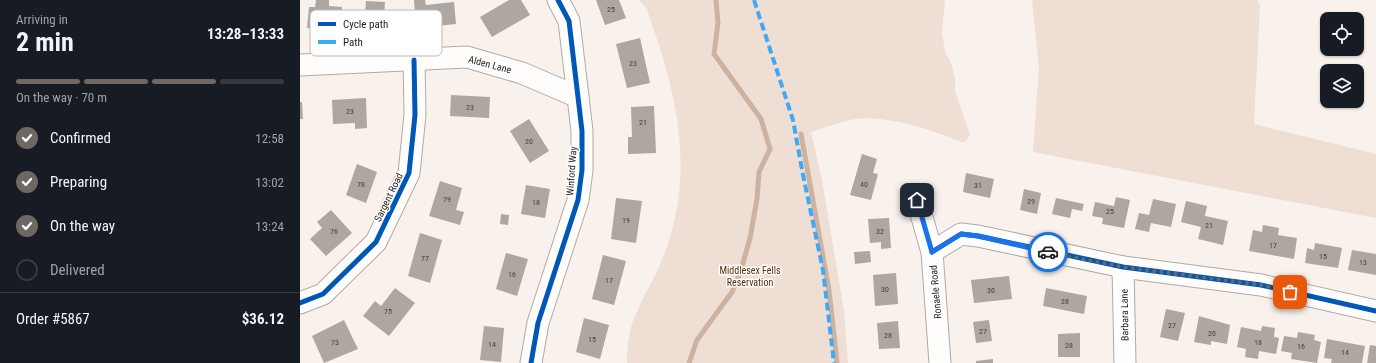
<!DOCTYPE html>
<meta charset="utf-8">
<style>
:root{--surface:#171b24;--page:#242831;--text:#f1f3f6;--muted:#9ea1a6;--line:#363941;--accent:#6f6762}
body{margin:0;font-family:"Roboto Condensed",sans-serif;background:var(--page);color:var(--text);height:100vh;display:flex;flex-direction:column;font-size:15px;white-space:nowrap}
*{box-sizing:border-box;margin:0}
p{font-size:13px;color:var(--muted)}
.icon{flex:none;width:22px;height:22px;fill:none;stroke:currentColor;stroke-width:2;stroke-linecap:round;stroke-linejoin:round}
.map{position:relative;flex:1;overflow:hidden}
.details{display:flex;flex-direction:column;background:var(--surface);width:300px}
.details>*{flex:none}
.tools{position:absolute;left:1020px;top:12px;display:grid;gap:8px}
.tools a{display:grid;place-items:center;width:44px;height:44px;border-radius:8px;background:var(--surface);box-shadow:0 1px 3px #0004;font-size:20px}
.pin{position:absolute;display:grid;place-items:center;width:34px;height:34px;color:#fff;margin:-17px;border-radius:8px;box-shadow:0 2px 6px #0006}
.courier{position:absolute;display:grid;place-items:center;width:40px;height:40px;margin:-20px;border:3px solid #1a73e8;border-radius:50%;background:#fff;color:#222;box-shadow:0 1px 5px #0007}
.headline em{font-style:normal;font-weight:700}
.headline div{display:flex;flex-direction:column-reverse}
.headline{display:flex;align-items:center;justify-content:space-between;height:68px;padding:0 16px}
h1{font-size:26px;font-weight:700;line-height:30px}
.bar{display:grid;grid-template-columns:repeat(4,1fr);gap:6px 4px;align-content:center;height:48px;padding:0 16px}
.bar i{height:5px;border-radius:3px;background:var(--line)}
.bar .current{background:var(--accent)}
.bar p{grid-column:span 4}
.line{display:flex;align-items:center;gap:10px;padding:0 16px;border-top:1px solid var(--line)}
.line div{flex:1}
ol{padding:0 16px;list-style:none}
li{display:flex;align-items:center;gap:12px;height:44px}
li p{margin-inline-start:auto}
li .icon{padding:4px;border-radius:50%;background:var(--accent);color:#fff;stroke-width:4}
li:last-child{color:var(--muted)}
li i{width:22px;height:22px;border:2px solid var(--line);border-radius:50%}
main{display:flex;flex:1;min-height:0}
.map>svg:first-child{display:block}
.green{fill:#efded3}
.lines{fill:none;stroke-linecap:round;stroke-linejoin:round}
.stream{stroke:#ccb2a1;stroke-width:5}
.building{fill:#aea6a1}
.minor-casing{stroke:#b1aaa5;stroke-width:23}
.minor{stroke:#fefdfc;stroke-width:21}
.quiet{stroke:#3fa9f5;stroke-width:4;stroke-dasharray:8 4;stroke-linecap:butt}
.cycleway-casing{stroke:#fff;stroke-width:8}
.cycleway{stroke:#0057b8;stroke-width:5}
.done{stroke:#6f6762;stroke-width:4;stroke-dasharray:0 7.2}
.route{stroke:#1a73e8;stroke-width:5}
.labels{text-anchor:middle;stroke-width:3;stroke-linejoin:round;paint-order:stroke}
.number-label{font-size:8px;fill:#463e3a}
.street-label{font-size:10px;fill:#241c17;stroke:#fff}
.park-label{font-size:10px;fill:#5b2d07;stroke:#fff}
.key{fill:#fff;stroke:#bdbbb9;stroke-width:1}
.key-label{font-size:11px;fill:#241c17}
</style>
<main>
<section class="details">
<div class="headline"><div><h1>2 min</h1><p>Arriving in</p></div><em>13:28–13:33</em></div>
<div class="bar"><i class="current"></i><i class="current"></i><i class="current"></i><i></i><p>On the way · 70 m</p></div>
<ol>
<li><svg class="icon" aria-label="check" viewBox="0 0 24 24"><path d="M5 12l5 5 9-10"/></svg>Confirmed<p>12:58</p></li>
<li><svg class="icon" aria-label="check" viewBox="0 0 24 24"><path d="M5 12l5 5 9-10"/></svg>Preparing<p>13:02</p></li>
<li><svg class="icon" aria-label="check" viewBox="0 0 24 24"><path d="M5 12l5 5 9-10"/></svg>On the way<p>13:24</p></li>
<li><i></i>Delivered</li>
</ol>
<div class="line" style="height:52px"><div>Order #5867</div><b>$36.12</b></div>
</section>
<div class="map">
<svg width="1076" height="363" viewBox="0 0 1076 363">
<rect width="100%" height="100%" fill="#f9f1ec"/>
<g class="green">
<path d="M339,0H645L642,33L644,45L645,52L650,60L655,78V91L670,135L665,142H661C633,130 586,115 556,119C541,121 525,128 511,132L522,180L544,311L548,363H327C327,350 328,337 332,324C340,300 355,279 364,255C395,175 378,97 350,19L347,9Z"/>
<polygon points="732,0 957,0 960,5 954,124 1076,154 1076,218 733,152 739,67"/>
</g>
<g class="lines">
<g class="stream">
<polyline points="501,134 529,290 537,363"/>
<polyline points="389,363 397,340 432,292 441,270 450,238 457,199 459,172 470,149 461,119 414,54 418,23 416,0"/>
</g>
</g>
<g class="building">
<polygon points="16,0 29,0 29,6 42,7 41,30 7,28 9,7 15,7"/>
<polygon points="114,0 125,0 126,5 154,2 156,24 116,28"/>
<polygon points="209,0 221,0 230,15 192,37 180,17"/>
<polygon points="296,0 319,0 326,18 305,25"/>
<polygon points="66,1 85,2 83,29 64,28"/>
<polygon points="340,38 350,83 327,88 316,44"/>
<polygon points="151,95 190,97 189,118 150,116"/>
<polygon points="66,98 67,128 55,129 55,123 33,124 32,100"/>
<polygon points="0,102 2,102 3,119 0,119"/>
<polygon points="354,106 356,153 328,154 328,137 332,137 331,107"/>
<polygon points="229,119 249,151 230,163 210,131"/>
<polygon points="562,154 577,159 573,173 578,174 571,200 550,195"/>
<polygon points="57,164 77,172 66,203 46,195"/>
<polygon points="666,173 694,179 690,198 663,192"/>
<polygon points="140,181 162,188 156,210 164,212 160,225 129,216"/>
<polygon points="226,185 250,189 245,218 221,214"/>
<polygon points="724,189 741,193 737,214 720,210"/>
<polygon points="816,197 830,200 824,228 802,224 803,218 792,216 795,202 814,206"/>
<polygon points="316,198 342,201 336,243 311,239"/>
<polygon points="756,198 784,204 782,211 772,209 770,218 752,214"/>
<polygon points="853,199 876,204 871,227 851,223 849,232 835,229 839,213 849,215"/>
<polygon points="886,201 907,206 905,216 928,221 923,245 898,239 901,227 881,222"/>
<polygon points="31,210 52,233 26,256 10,239 22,228 17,222"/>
<polygon points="201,214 209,215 208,225 200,224"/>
<polygon points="589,218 591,248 581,249 581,242 570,243 568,219"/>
<polygon points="963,225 979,228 978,235 997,238 994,259 949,251 953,230 962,232"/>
<polygon points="120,233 142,240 130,283 108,276"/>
<polygon points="1015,243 1042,248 1038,268 1005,263 1007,248 1014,250"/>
<polygon points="1052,250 1076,254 1076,275 1048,270"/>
<polygon points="570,251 571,262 555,264 554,252"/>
<polygon points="206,253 228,259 217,296 196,289"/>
<polygon points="303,255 326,261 314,305 292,299"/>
<polygon points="596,273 598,304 575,306 573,275"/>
<polygon points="709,276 712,299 674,303 671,280"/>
<polygon points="95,288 115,303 89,336 63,316 75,301 81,306"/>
<polygon points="746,288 787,296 784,314 743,306"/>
<polygon points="866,309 885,313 878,341 860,337"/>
<polygon points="899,316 930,325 927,344 911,341 911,345 894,342"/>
<polygon points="284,318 309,325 300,359 276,352"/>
<polygon points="44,320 58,349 24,363 12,336"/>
<polygon points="689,320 692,341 676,343 673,322"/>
<polygon points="598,321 600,348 579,349 577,323"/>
<polygon points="184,326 204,328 201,362 180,360"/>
<polygon points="962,326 975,328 974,337 979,338 976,354 959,351 958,359 945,357 946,349 937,347 941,327 961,331"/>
<polygon points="998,332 1015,335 1014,340 1021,342 1017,363 991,359 992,353 981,351 984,336 997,338"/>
<polygon points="780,333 780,357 758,357 758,334"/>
<polygon points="1027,339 1065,346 1062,363 1031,363 1032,359 1024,358"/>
<polygon points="1070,345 1076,346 1076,363 1067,363"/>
<polygon points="693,359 693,363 676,363 676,361"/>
</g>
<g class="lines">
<defs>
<g id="minor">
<polyline points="0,65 167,57 222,73 278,97"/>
<polyline points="617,200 632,252 640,363"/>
<polyline points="632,252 661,234 678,236 823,267 961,285 1076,311"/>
<polyline points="823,267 825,363"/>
<polyline points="0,303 23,294 76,242 109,173 115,115 114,60"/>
<polyline points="231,363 238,323 278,200 282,170 282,131 269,21 258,0"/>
</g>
</defs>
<use href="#minor" class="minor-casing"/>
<use href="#minor" class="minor"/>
<polyline class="quiet" points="454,0 493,120 503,175 523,270 534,363"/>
<defs>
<g id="cycleway">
<polyline points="632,252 661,234 678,236 823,267 961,285 1076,311"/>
<polyline points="0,303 23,294 76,242 109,173 115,115 114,60"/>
<polyline points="231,363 238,323 278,200 282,170 282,131 269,21 258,0"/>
</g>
</defs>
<use href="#cycleway" class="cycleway-casing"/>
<use href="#cycleway" class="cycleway"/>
</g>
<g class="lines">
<polyline class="done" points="748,252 822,267 961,285 990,292"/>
<polyline class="route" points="617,200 632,252 661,234 678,236 748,252"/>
</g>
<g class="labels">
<g class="number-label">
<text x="311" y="12">25</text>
<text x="333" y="66">23</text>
<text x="170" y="110">23</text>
<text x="50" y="114">23</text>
<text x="343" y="125">21</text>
<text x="229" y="144">20</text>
<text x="61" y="187">78</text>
<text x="564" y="187">40</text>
<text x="678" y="188">31</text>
<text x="147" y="202">79</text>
<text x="731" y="204">29</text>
<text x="236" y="205">18</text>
<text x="810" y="214">25</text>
<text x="326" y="223">19</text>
<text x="909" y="228">21</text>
<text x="34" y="234">76</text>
<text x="580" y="234">32</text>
<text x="973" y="248">17</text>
<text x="1023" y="259">15</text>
<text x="125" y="261">77</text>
<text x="1063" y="265">13</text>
<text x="212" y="277">16</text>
<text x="309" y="283">17</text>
<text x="585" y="292">30</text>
<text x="691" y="293">30</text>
<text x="765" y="304">28</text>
<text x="88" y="314">75</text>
<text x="872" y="328">27</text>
<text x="683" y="334">27</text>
<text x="912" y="336">20</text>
<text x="588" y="338">28</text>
<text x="292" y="342">15</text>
<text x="35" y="345">73</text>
<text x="958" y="345">18</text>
<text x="192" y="347">14</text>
<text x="769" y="348">28</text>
<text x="1001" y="349">16</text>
<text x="1045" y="355">14</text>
</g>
<g class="street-label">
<text transform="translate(190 64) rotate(15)" y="4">Alden Lane</text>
<text transform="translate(271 171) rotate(-86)" y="4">Winford Way</text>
<text transform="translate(88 197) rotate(-64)" y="4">Sargent Road</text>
<text transform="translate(635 292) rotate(-95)" y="4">Ronaele Road</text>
<text transform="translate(824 315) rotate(-91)" y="4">Barbara Lane</text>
</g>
<g class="park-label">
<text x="450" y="274">Middlesex Fells<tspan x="450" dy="12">Reservation</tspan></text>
</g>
</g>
<rect x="10" y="10" width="132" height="46" rx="6" class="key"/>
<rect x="18" y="22" width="18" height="4" fill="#0057b8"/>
<rect x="18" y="40" width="18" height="4" fill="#3fa9f5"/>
<g class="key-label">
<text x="43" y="28">Cycle path</text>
<text x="43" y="46">Path</text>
</g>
</svg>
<div class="tools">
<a><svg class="icon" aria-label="locate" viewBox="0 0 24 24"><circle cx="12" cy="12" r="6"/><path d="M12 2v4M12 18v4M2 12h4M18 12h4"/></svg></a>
<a><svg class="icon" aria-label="layers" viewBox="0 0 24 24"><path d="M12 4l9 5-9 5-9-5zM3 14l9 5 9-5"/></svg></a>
</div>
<div class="pin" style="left:990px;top:292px;background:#ea580c"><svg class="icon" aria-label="bag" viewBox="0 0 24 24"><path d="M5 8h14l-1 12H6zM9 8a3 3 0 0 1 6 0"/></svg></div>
<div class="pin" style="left:617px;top:200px;background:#1f2937"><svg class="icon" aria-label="home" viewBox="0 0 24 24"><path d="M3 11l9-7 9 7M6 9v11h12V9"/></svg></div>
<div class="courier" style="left:748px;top:252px"><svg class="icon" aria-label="car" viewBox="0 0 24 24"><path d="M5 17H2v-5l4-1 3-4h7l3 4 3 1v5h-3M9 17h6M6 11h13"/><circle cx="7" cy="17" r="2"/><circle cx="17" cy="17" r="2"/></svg></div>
</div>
</main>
